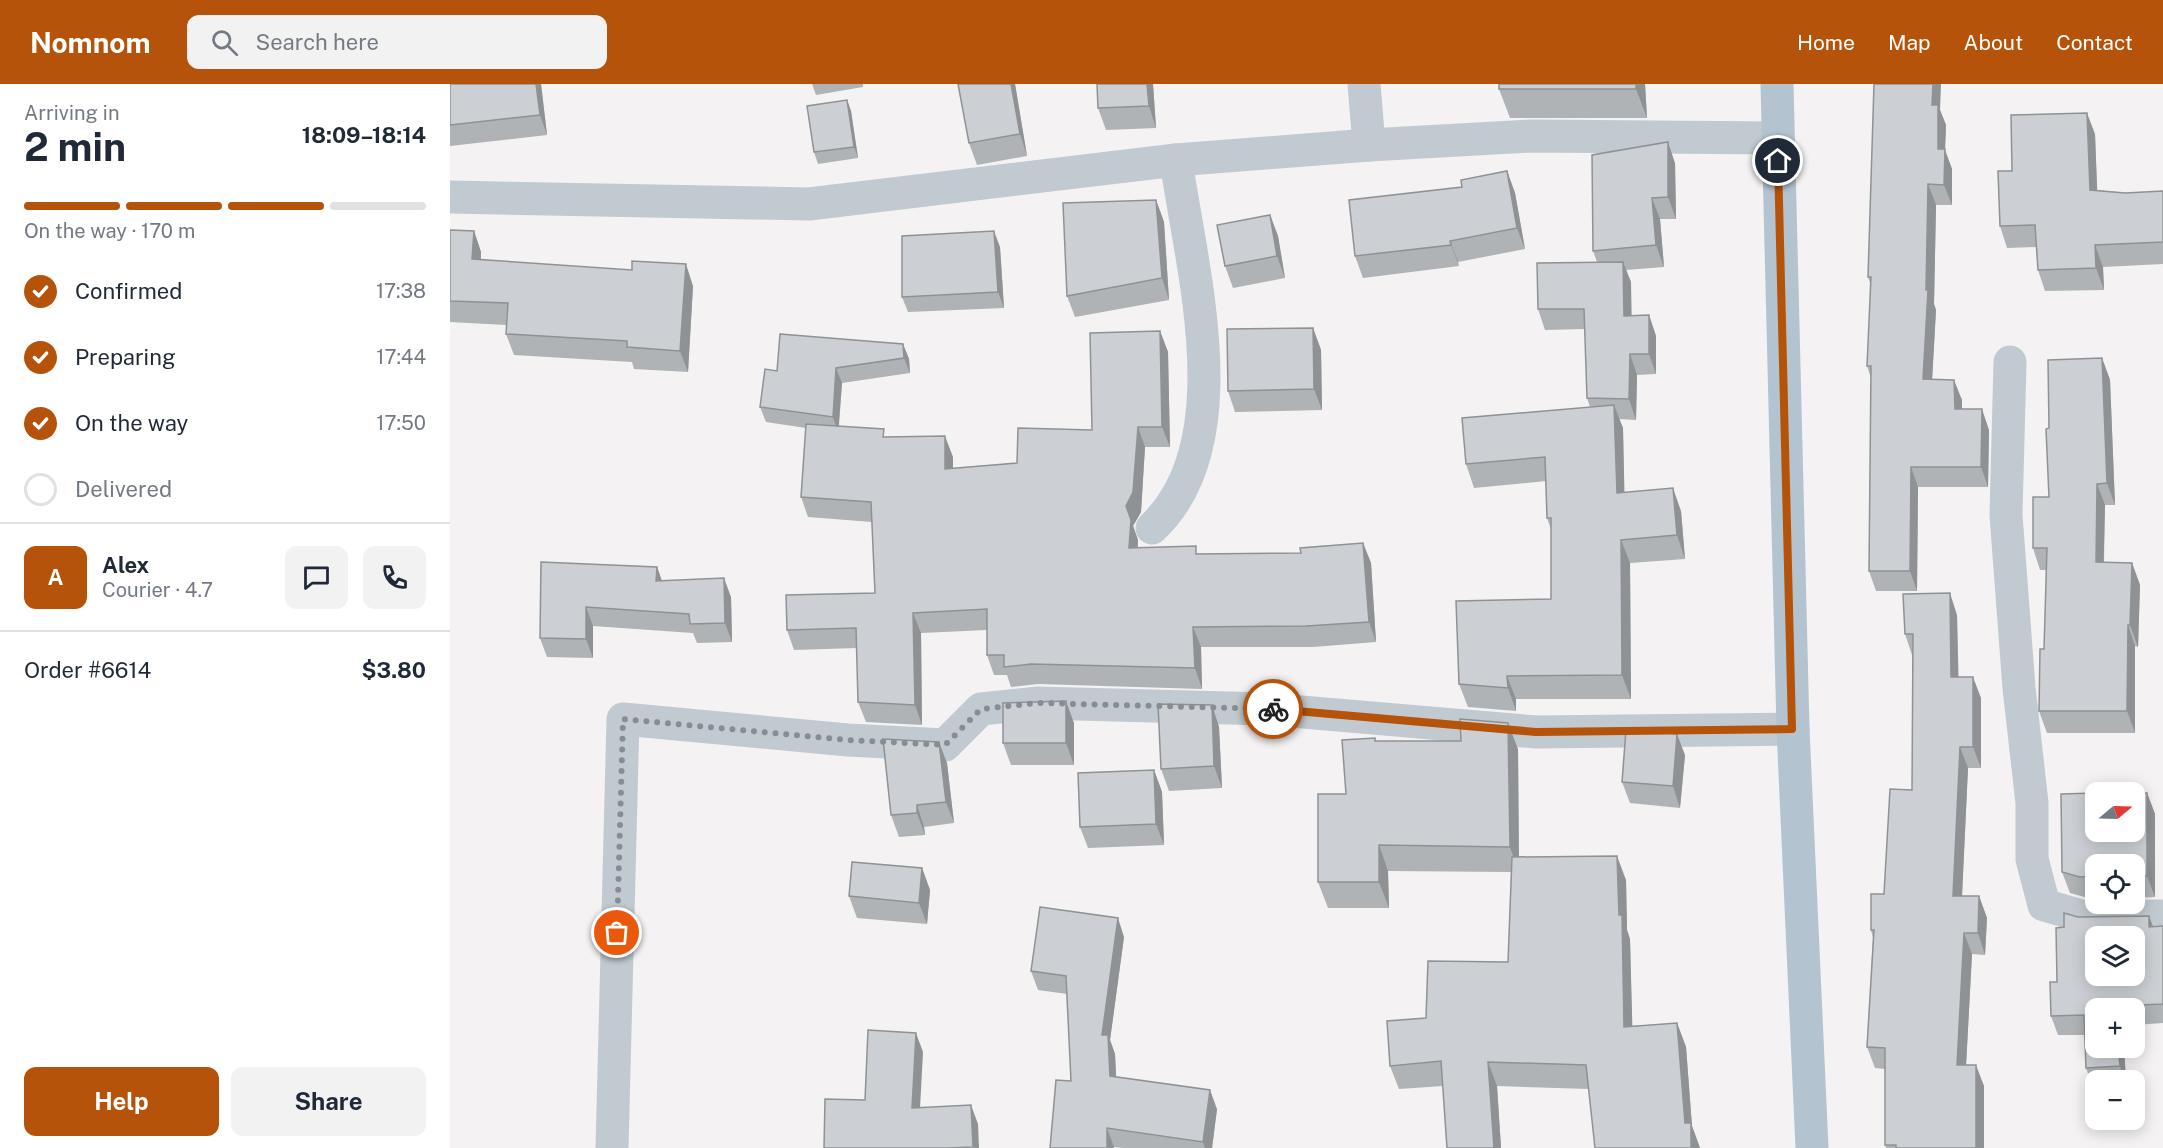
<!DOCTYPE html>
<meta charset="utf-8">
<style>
:root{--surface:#fff;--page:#f2f2f3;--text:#1f2937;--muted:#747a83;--line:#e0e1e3;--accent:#b45309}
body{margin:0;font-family:"Public Sans",sans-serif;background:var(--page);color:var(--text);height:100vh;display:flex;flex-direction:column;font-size:22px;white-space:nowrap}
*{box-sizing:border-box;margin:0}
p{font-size:20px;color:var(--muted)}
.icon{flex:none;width:33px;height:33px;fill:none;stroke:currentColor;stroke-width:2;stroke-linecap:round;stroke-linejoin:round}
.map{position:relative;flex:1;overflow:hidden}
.side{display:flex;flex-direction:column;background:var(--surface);width:450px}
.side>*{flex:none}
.needle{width:39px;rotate:71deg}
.buttons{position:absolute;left:1635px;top:698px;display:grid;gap:12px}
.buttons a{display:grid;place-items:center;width:60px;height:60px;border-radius:12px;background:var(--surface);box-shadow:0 3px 15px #0003;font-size:30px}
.pin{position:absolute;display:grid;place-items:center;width:51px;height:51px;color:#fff;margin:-26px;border:3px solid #fff;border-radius:50%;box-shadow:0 2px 6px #0007}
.courier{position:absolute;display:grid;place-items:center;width:60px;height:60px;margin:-30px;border:4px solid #b45309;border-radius:50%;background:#fff;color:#222;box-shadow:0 2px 8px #0007}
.head em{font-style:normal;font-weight:700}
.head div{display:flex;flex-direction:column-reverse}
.head{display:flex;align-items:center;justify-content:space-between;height:102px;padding:0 24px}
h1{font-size:39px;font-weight:700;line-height:45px}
.bar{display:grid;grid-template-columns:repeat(4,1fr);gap:9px 6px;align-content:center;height:72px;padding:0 24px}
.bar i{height:8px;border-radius:4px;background:var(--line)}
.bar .current{background:var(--accent)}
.bar p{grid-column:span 4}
.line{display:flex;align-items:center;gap:15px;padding:0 24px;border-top:2px solid var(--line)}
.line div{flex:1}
.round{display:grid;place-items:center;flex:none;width:63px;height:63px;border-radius:12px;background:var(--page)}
ol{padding:0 24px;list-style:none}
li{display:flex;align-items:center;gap:18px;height:66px}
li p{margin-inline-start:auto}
li .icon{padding:6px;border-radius:50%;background:var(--accent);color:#fff;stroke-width:4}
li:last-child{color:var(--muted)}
li i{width:33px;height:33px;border:3px solid var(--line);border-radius:50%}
.primary-button{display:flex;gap:12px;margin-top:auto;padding:12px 24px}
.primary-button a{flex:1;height:69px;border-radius:12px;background:var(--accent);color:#fff;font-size:24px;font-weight:700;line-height:69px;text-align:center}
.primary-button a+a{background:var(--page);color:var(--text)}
header{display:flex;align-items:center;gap:36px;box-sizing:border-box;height:84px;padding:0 30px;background:var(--accent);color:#fff}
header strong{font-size:28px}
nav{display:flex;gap:33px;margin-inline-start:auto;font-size:21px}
.search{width:420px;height:54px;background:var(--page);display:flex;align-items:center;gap:15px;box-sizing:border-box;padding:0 21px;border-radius:12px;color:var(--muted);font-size:22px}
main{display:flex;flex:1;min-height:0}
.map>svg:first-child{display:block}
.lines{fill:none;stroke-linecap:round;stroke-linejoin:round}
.street{stroke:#c1cad1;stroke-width:33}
.primary{stroke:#b3c3d0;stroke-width:33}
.wall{fill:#afb3b6}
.shaded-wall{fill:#8f9294}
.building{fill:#ccd0d4;stroke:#8f9294;stroke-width:1.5;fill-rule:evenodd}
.done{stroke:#868d93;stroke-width:6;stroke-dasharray:0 10.8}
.route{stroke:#b45309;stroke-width:8}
</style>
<header>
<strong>Nomnom</strong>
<div class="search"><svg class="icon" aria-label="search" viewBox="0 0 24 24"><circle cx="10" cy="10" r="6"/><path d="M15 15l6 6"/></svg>Search here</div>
<nav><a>Home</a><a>Map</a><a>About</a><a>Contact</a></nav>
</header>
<main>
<section class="side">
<div class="head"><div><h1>2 min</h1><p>Arriving in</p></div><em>18:09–18:14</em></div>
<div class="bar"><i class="current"></i><i class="current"></i><i class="current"></i><i></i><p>On the way · 170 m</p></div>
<ol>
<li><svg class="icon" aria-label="check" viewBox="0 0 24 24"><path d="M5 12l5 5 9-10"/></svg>Confirmed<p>17:38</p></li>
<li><svg class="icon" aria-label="check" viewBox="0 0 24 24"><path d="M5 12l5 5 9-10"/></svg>Preparing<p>17:44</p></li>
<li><svg class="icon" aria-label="check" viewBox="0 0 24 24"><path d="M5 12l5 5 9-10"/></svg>On the way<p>17:50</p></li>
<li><i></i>Delivered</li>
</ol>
<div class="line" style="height:108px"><b class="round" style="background:var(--accent);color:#fff">A</b><div><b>Alex</b><p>Courier · 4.7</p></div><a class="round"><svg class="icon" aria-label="chat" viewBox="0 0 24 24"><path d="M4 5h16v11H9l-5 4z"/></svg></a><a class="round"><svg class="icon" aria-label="phone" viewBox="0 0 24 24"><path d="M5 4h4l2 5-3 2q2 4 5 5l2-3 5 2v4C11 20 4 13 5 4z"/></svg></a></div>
<div class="line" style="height:78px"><div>Order #6614</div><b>$3.80</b></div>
<div class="primary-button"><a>Help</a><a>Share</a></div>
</section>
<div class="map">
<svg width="1713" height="1064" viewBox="0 0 1713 1064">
<rect width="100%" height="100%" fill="#f4f2f2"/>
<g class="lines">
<g class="street">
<polyline points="914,0 919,61"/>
<polyline points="0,113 359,120 726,76 919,61 1082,52 1327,54"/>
<polyline points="1560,278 1556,431 1569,604 1582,719 1582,775 1594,821 1635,833 1713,832"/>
<path d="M702,444C792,360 741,184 726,76"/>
<polyline points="162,1064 173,635 398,656 495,661 531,625 588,619 817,625 1086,648 1343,645"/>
</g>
<polyline class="primary" points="1327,0 1343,645 1362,1064"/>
</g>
<g class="wall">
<polygon points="0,0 91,0 97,51 0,62"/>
<polygon points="362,0 413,0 413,3 366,11"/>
<polygon points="508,0 565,0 577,72 527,81 519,59"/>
<polygon points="647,0 703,0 706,44 656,46 648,24"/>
<polygon points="1049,0 1195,0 1197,34 1060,34 1049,5"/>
<polygon points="397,16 401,27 408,74 368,80 364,68"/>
<polygon points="1490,26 1496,41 1495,66 1502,85 1502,121 1486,121 1484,220 1486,226 1482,295 1512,316 1512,325 1539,346 1538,403 1468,403 1467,507 1426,507 1419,487 1421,294 1417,282 1421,202 1418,193"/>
<polygon points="1645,50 1647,106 1675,109 1713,107 1713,180 1653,183 1654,206 1595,207 1588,186 1586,163 1557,164 1550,142 1562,87"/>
<polygon points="1225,79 1226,135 1210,135 1214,183 1176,186 1181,198 1181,231 1199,231 1206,252 1206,290 1187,291 1186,336 1169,335 1173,344 1174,408 1231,427 1235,475 1180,479 1181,615 1066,615 1066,627 1018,623 1009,600 1101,515 1101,445 1097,434 1096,397 1024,404 1016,380 1140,323 1137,314 1135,245 1095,246 1088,225 1147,178 1143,167"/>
<polygon points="1057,87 1065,109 1075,165 1008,178 1009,182 913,194 905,172 1012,103"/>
<polygon points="706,116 714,138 719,216 625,233 617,212"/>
<polygon points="820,131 828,152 835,194 783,204 775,182"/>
<polygon points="0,146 24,147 31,168 31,175 243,202 238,288 184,285 182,278 64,271 56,250 56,241 0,238"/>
<polygon points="550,163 554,224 458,228 452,213"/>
<polygon points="863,244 871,266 872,326 785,328 778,307"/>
<polygon points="710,247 718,268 720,363 695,363 691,428 683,442 688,456 688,464 749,470 851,469 913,459 921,479 926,558 863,563 751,563 752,605 588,600 561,603 557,591 544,591 537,571 537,546 471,549 472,641 416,638 408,618 407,564 344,566 337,546 425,509 422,438 358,433 351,413 356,344 316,338 310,323 327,287 453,260 459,275 460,289 392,299 389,342 436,353 503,373 503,384 567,379 642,346"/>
<polygon points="1652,274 1660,296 1665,421 1655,421 1654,478 1682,479 1690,501 1688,563 1685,562 1685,649 1597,649 1589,627 1594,565 1596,486 1590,486 1583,464 1599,413 1599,344"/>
<polygon points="91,478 207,483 212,497 281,513 282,558 247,559 243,549 143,542 143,574 97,573 90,554"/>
<polygon points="1507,531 1508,593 1531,614 1531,684 1518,684 1512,812 1529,812 1537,834 1535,871 1522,870 1516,981 1534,1002 1534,1064 1436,1064 1435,1061 1435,985 1425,984 1417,963 1423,854 1421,846 1434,810 1462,706 1462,571 1455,550"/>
<polygon points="762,621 769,643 772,704 719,707 711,685"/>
<polygon points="624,639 624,681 561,681 553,659"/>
<polygon points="925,654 926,657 1068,665 1069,773 1176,796 1177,846 1180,855 1182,942 1227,939 1236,963 1242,1042 1250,1064 1145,1064 1139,1005 1047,1002 1051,1064 997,1064 993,1002 949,1005 940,982 976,934 1058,878 1061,788 938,787 939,824 878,824 868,798 896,710"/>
<polygon points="1235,671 1230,724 1180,719 1172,698"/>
<polygon points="497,679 504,739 474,743 475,751 449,753 441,731"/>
<polygon points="704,686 712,708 714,761 638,764 630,743"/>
<polygon points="1697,709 1705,730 1705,813 1684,814 1684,780 1646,780 1646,814 1638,814 1620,809 1612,788"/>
<polygon points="472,784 480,806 477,840 407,834 399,812"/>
<polygon points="1699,832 1703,842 1713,842 1713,939 1684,941 1684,924 1646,924 1646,963 1674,963 1676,996 1646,996 1646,1003 1643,1003 1636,984 1635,951 1608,951 1601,932 1607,898 1614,843 1628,833"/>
<polygon points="674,853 660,956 665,970 666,993 767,1025 762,1064 673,1064 664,1063 664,1064 600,1064 621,997 617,910 588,906 581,887"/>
</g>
<g class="shaded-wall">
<polygon points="86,0 91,0 97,51 90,31"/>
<polygon points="561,0 565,0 577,72 570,50"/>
<polygon points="697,0 703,0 706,44 699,22"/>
<polygon points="1186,0 1195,0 1197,34 1186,5"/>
<polygon points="1483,0 1491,0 1490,26 1496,41 1495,66 1502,85 1502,121 1494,101 1488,65 1482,21"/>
<polygon points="397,16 401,27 408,74 404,63"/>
<polygon points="1637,29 1645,50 1648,127 1640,106"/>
<polygon points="1218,58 1225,79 1226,135 1218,113"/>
<polygon points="1057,87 1065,109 1075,165 1067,144"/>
<polygon points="1478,100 1486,121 1484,220 1486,226 1481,316 1473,295"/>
<polygon points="1202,114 1210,135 1214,183 1206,161"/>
<polygon points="706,116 714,138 719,216 712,194"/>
<polygon points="820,131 828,152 835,194 827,172"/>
<polygon points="24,147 31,168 30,196 22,175"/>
<polygon points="544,147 550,163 554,224 548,208"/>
<polygon points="1000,157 1008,178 1009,182 1001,161"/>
<polygon points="1645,161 1653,183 1654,206 1646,184"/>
<polygon points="1173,178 1181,198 1182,252 1174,232"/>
<polygon points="236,180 243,202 238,288 230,267"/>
<polygon points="1199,231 1206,252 1206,290 1199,270"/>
<polygon points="863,244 871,266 872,326 864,305"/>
<polygon points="710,247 718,268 720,363 712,343"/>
<polygon points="453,260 459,275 460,289 454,274"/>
<polygon points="1180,270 1187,291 1186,336 1179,315"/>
<polygon points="1652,274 1660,296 1665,421 1657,399"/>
<polygon points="386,284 392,299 388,349 383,333"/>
<polygon points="1504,296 1512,316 1512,345 1505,325"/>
<polygon points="1164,321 1173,344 1175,432 1167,409"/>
<polygon points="1532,325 1539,346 1538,403 1531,383"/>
<polygon points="688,343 695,363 691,428 683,442 676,422"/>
<polygon points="495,352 503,373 503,405 495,385"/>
<polygon points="1461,383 1468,403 1467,507 1460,487"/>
<polygon points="1647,400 1655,421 1653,500 1646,478"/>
<polygon points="1223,404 1231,427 1235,475 1227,451"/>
<polygon points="681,436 688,456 686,484 679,464"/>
<polygon points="1171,456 1180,479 1181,615 1172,591"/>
<polygon points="913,459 921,479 926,558 919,538"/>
<polygon points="1682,479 1690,501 1688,563 1680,541"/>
<polygon points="207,483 214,503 206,497"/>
<polygon points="274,494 281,513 282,558 275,539"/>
<polygon points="1500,509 1507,531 1509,614 1501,593"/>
<polygon points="136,523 143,542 143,574 136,555"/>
<polygon points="463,529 471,549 472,641 465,621"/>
<polygon points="1678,541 1685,562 1685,649 1677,627"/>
<polygon points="743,543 751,563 752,605 745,584"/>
<polygon points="1057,592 1066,615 1066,627 1058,604"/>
<polygon points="1523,593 1531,614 1531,684 1523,663"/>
<polygon points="616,617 624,639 624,681 616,659"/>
<polygon points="762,621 769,643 772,704 764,682"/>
<polygon points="1058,639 1068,665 1069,789 1060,763"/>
<polygon points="1227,650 1235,671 1230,724 1223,702"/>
<polygon points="489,658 497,679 504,739 496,718"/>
<polygon points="1510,663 1518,684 1511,833 1503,812"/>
<polygon points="704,686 712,708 714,761 706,740"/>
<polygon points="1697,709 1705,730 1705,813 1697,792"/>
<polygon points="467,721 474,743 475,751 467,729"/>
<polygon points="929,761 938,787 939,824 929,798"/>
<polygon points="1167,772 1176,796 1177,846 1180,855 1183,966 1174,943"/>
<polygon points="472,784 480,806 477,840 469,819"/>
<polygon points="1529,812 1537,834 1535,871 1528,849"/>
<polygon points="1699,832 1706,851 1699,843"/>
<polygon points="668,834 674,853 660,956 665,970 667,1011 660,992 652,951"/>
<polygon points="1514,849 1522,870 1515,1002 1507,981"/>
<polygon points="1227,939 1236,963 1242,1042 1250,1064 1241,1064 1235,1039"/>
<polygon points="466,949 473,968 469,1043 462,1024"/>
<polygon points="1668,963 1674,963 1676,996 1675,996 1670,982"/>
<polygon points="1038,978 1047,1002 1051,1064 1044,1064"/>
<polygon points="1526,981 1534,1002 1534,1064 1526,1064"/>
<polygon points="760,1006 767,1025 762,1064 755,1064 753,1058"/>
<polygon points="521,1021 528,1040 529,1064 524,1064 523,1063"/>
<polygon points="657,1044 664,1063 664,1064 657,1064"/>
</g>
<g class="building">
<polygon points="0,0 86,0 90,31 0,41"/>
<polygon points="508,0 561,0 570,50 519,59"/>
<polygon points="647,0 697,0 699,22 648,24"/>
<rect x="1049" y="0" width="137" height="5"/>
<polygon points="1424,0 1483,0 1482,21 1488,21 1488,65 1495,65 1494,101 1478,100 1476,206 1478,206 1473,295 1504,296 1505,325 1532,325 1531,383 1461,383 1460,487 1419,487 1421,282 1417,282 1421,193 1418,193"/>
<polygon points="397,16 404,63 364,68 357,22"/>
<polygon points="1637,29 1640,106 1675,109 1713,107 1713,158 1645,161 1646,184 1588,186 1585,141 1550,142 1548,87 1562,87 1561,31"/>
<polygon points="1218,58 1218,113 1202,114 1206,161 1143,167 1142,71"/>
<polygon points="1057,87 1067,144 1000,157 1001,161 905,172 899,116 1012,103 1011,96"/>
<polygon points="706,116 712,194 617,212 613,119"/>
<polygon points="820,131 827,172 775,182 767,141"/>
<polygon points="0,146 24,147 22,175 182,186 182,177 236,180 230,267 177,263 177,257 56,250 58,219 0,217"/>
<polygon points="544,147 548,208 452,213 452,152"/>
<polygon points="1173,178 1174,232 1199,231 1199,270 1180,270 1179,315 1137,314 1134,225 1088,225 1087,179"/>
<polygon points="863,244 864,305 778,307 777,245"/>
<polygon points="710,247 712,343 688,343 683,408 676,422 681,436 679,464 746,462 746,470 851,469 850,464 913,459 919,538 856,542 743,543 745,584 581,580 554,583 554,571 537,571 537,525 463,529 465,621 408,618 406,544 337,546 336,511 425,509 421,418 351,413 356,340 434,345 433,353 495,352 495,385 567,379 568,344 642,346 640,249"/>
<polygon points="330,250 453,260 454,274 386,284 383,333 310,323 315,285 327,287"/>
<polygon points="1652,274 1657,399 1647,400 1646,478 1682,479 1680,541 1678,541 1677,627 1589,627 1590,565 1594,565 1597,464 1583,464 1583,413 1599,413 1596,345 1599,344 1598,276"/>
<polygon points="1164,321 1167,409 1223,404 1227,451 1171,456 1172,591 1057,592 1058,604 1009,600 1006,517 1101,515 1101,434 1097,434 1095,373 1016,380 1012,334"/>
<polygon points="91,478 207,483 206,497 274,494 275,539 240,540 239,530 136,523 136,555 90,554"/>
<polygon points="1500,509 1501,593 1523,593 1523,663 1510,663 1503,812 1529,812 1528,849 1514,849 1507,981 1526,981 1526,1064 1446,1064 1446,1061 1435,1061 1435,964 1417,963 1424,846 1421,846 1421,810 1434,810 1440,705 1462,706 1463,550 1455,550 1453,510"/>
<polygon points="616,617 616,659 553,659 553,619"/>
<polygon points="708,620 762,621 764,682 711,685"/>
<polygon points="1010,635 1058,639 1060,763 929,761 929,798 868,798 868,710 896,710 892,656 925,654 925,657 1011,657"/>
<polygon points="1176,646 1227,650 1223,702 1172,698"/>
<polygon points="433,655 489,658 496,718 467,721 467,729 441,731"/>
<polygon points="704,686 706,740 630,743 628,689"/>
<polygon points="1646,709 1646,747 1684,747 1684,709 1697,709 1697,792 1684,792 1684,780 1646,780 1646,792 1630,793 1612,788 1611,710"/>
<polygon points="1167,772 1169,831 1172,831 1174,943 1227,939 1235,1039 1241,1039 1241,1064 1145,1064 1136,981 1038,978 1044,1064 997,1064 991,977 940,982 937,937 976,934 978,877 1058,878 1062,773"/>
<polygon points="402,778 472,784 469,819 399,812"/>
<polygon points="590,823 668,834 652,951 658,951 660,992 760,1006 753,1058 657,1044 657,1064 600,1064 606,996 621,997 616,892 581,887"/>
<path d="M1614,829L1628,833L1699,832V843L1713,842V920L1665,922V924H1646V963H1668L1670,982L1636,984L1634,931L1601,932L1600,898H1607L1606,844L1614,843ZM1646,852H1684V891H1646Z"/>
<polygon points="418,946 466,949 462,1024 521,1021 523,1063 497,1064 374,1064 375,1015 415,1016"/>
</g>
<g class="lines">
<polyline class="done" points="167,849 173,635 398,656 495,661 531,625 588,619 823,625"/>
<polyline class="route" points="823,625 1086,648 1342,645 1328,77"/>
</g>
</svg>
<div class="buttons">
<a><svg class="needle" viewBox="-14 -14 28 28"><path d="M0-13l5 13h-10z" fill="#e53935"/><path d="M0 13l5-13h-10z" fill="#747a83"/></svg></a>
<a><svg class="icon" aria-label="locate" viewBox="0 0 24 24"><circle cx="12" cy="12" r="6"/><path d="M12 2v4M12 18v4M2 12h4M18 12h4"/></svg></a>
<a><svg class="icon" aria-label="layers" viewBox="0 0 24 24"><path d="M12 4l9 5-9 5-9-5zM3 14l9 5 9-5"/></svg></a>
<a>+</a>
<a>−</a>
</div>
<div class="pin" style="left:167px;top:849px;background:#ea580c"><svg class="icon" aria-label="bag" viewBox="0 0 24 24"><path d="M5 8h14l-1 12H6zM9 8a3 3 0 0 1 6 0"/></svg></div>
<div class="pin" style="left:1328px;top:77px;background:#1f2937"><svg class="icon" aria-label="home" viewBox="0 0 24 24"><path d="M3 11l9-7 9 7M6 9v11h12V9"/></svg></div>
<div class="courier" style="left:823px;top:625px"><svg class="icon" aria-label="bike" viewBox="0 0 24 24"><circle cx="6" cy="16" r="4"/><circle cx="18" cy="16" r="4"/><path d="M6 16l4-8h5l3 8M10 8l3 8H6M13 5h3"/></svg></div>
</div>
</main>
